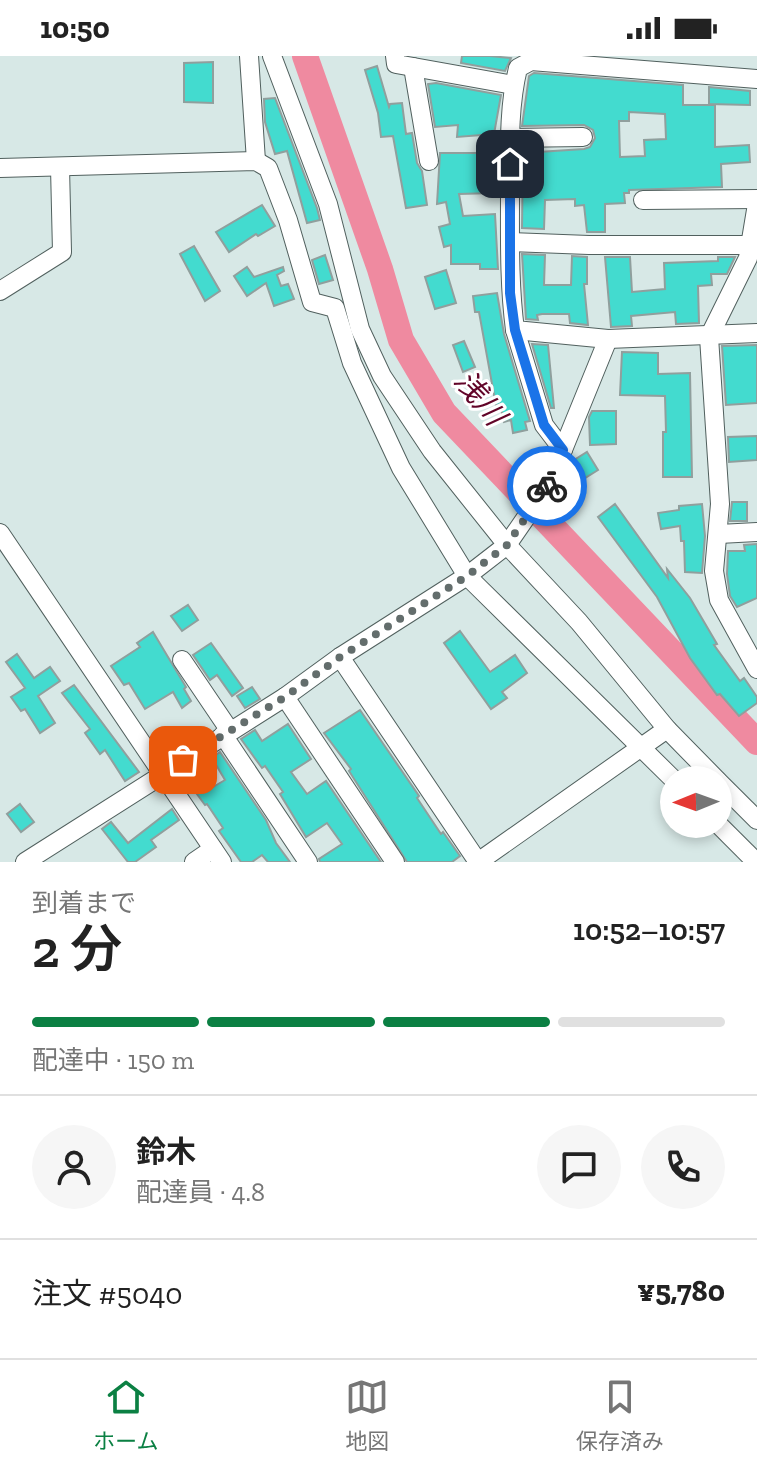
<!DOCTYPE html>
<html lang="ja">
<meta charset="utf-8">
<style>
:root{--surface:#fff;--page:#f6f6f6;--text:#222;--muted:#767676;--line:#e0e0e0;--accent:#0b8043}
body{margin:0;font-family:"Zilla Slab","Noto Sans JP",serif;background:var(--page);color:var(--text);height:100vh;display:flex;flex-direction:column;font-size:30px;white-space:nowrap}
*{box-sizing:border-box;margin:0}
p{font-size:26px;color:var(--muted)}
.icon{flex:none;width:44px;height:44px;fill:none;stroke:currentColor;stroke-width:2;stroke-linecap:round;stroke-linejoin:round}
.map{position:relative;height:806px;overflow:hidden}
.panel{display:flex;flex-direction:column;background:var(--surface);flex:1}
.panel>*{flex:none}
.needle{width:52px;rotate:269deg}
.buttons{position:absolute;left:660px;top:710px;display:grid;gap:16px}
.buttons a{display:grid;place-items:center;width:72px;height:72px;border-radius:50%;background:var(--surface);box-shadow:0 4px 12px #0003;font-size:40px}
.pin{position:absolute;display:grid;place-items:center;width:68px;height:68px;color:#fff;margin:-34px;border-radius:16px;box-shadow:0 4px 12px #0006}
.courier{position:absolute;display:grid;place-items:center;width:80px;height:80px;margin:-40px;border:6px solid #1a73e8;border-radius:50%;background:#fff;color:#222;box-shadow:0 2px 10px #0007}
.headline em{font-style:normal;font-weight:600}
.headline div{display:flex;flex-direction:column-reverse}
.headline{display:flex;align-items:center;justify-content:space-between;height:136px;padding:0 32px}
h1{font-size:52px;font-weight:600;line-height:60px}
.bar{display:grid;grid-template-columns:repeat(4,1fr);gap:12px 8px;align-content:center;height:96px;padding:0 32px}
.bar i{height:10px;border-radius:6px;background:var(--line)}
.bar .current{background:var(--accent)}
.bar p{grid-column:span 4}
.line{display:flex;align-items:center;gap:20px;padding:0 32px;border-top:2px solid var(--line)}
.line div{flex:1}
.round{display:grid;place-items:center;flex:none;width:84px;height:84px;border-radius:42px;background:var(--page)}
.status{display:flex;justify-content:space-between;align-items:center;height:56px;padding:0 40px;background:var(--surface);direction:ltr}
.status svg{height:22px;fill:currentColor}
.dock{display:flex;justify-content:space-around;align-items:center;height:112px;border-top:2px solid var(--line);background:var(--surface);font-size:22px;color:var(--muted)}
.dock a{display:grid;justify-items:center;gap:4px}
.dock .current{color:var(--accent)}
.map>svg:first-child{display:block}
.lines{fill:none;stroke-linecap:round;stroke-linejoin:round}
.river{stroke:#ef8aa0;stroke-width:26}
.building{fill:#43dbcf;stroke:#909f9d;stroke-width:2;fill-rule:evenodd}
.minor-casing{stroke:#51605e;stroke-width:20}
.minor{stroke:#fff;stroke-width:18}
.done{stroke:#636d6c;stroke-width:8;stroke-dasharray:0 14.4}
.route{stroke:#1a73e8;stroke-width:10}
.labels{text-anchor:middle;stroke-width:6;stroke-linejoin:round;paint-order:stroke}
.water-label{font-size:30px;font-style:italic;fill:#610428;stroke:#fff}
</style>
<div class="status"><b>10:50</b><svg viewBox="0 0 49 12"><path d="M0 12V9h3v3zM5 12V6h3v6zM10 12V3h3v9zM15 12V0h3v12zM26 1h20v11H26zM47 4h2v5h-2z"/></svg></div>
<div class="map">
<svg width="757" height="806" viewBox="0 0 757 806">
<rect width="100%" height="100%" fill="#d7e8e6"/>
<g class="lines">
<polyline class="river" points="305,0 380,213 401,284 444,357 757,686"/>
</g>
<g class="building">
<polygon points="462,0 490,0 511,2 505,15 461,7"/>
<polygon points="213,6 213,47 184,46 184,7"/>
<polygon points="377,10 389,51 390,48 402,47 406,78 412,77 417,107 422,115 427,149 406,152 393,80 381,81 378,57 365,14"/>
<path d="M534,17L683,29V49H715V91L749,89L750,106L721,108L722,131L629,134V137H624L625,147L605,148V176H587L584,149L575,150V143L545,144L544,173L522,172L523,97L584,93L590,91L595,82L593,74L584,69L522,70L529,20ZM629,56L665,58L666,83L644,84L645,100L620,101L619,65H629Z"/>
<polygon points="436,27 501,39 494,78 457,81 458,69 435,71 428,28"/>
<polygon points="709,31 750,35 750,49 709,48"/>
<polygon points="275,42 317,152 320,164 307,167 287,95 275,98 265,66 264,43"/>
<polygon points="440,97 478,97 477,117 492,116 493,137 459,138 463,160 495,158 498,213 480,213 480,208 451,208 451,189 444,191 439,171 450,168 446,146 437,148"/>
<polygon points="262,149 275,170 258,180 256,178 229,196 216,176"/>
<polygon points="194,190 220,235 205,245 180,198"/>
<polygon points="522,198 545,199 544,229 571,229 572,200 587,201 587,228 584,228 588,269 570,267 569,258 542,258 537,259 538,264 526,263"/>
<polygon points="325,199 333,224 319,228 312,204"/>
<polygon points="605,201 630,201 632,236 665,233 664,207 718,205 718,201 735,201 727,218 711,218 712,229 698,230 699,267 676,268 675,256 631,260 632,270 611,271"/>
<polygon points="247,211 254,221 283,211 284,215 277,219 281,230 288,228 294,243 274,250 266,227 247,240 234,220"/>
<polygon points="446,214 456,247 435,253 425,221"/>
<polygon points="497,237 504,278 530,365 525,366 527,374 513,377 511,364 504,366 500,348 496,350 479,256 475,256 473,240"/>
<polygon points="464,285 475,311 463,316 453,289"/>
<polygon points="532,288 548,289 554,352 551,352"/>
<polygon points="757,289 757,347 726,349 722,290"/>
<polygon points="622,296 658,297 658,318 690,317 692,421 663,421 663,376 666,376 665,340 620,339"/>
<polygon points="592,355 616,355 616,388 590,389 589,361"/>
<polygon points="757,380 757,404 729,406 728,381"/>
<polygon points="587,396 598,414 585,422 574,404"/>
<polygon points="732,446 747,446 747,465 730,465"/>
<polygon points="615,448 668,522 667,513 690,542 717,588 714,589 740,625 744,622 757,641 757,647 739,660 720,638 717,639 690,602 657,541 598,461"/>
<polygon points="702,448 705,480 702,517 685,516 684,485 681,485 680,470 661,473 658,457 679,454 679,450"/>
<polygon points="757,488 757,542 737,551 730,540 727,518 728,495 745,495 744,489"/>
<polygon points="188,549 198,564 182,575 171,560"/>
<polygon points="460,575 490,616 515,599 527,617 502,636 507,642 491,653 444,587"/>
<polygon points="153,576 186,631 184,633 191,645 182,652 173,636 145,653 129,627 124,629 111,610 140,591 137,587"/>
<polygon points="211,587 243,632 232,640 217,619 210,624 193,599"/>
<polygon points="17,598 34,622 50,611 60,625 38,640 55,667 40,677 25,653 21,655 11,641 25,632 6,606"/>
<polygon points="74,629 139,716 125,725 105,694 100,698 85,677 90,673 62,637"/>
<polygon points="252,631 260,643 245,652 237,640"/>
<polygon points="360,654 419,740 417,742 441,778 443,776 460,800 452,806 407,806 349,715 351,713 324,677"/>
<polygon points="288,668 311,703 291,716 307,738 326,725 381,806 320,806 319,803 342,788 327,767 306,781 280,738 283,736 265,710 262,712 241,683 255,674 262,685"/>
<polygon points="220,696 266,764 276,787 290,806 268,806 262,799 252,806 241,806 219,775 223,772 207,748 205,749 191,730 187,732 180,722 198,711 213,731 225,724 212,702"/>
<polygon points="20,748 34,766 21,776 7,758"/>
<polygon points="172,753 179,764 151,784 156,791 135,806 128,806 102,773 111,766 128,787"/>
</g>
<g class="lines">
<defs>
<g id="minor">
<polyline points="249,0 256,105"/>
<polyline points="272,0 328,148 360,273 382,320 432,395 507,489 579,566 667,673 717,724"/>
<polyline points="395,0 396,8 514,29"/>
<polyline points="413,11 429,105"/>
<path d="M757,23L531,5L518,12C508,53 510,95 510,137C510,183 509,228 515,274L608,283L757,277"/>
<polyline points="510,82 583,81"/>
<polyline points="0,112 256,105 268,112 288,164 312,246 335,252 352,307 401,412 467,520 674,724"/>
<polyline points="643,144 757,143"/>
<polyline points="757,148 748,202 709,281 720,448 714,515 719,544 757,613"/>
<polyline points="510,186 589,189 751,189"/>
<polyline points="0,235 62,196 60,111"/>
<polyline points="515,274 544,369 563,394"/>
<polyline points="0,477 222,806"/>
<polyline points="719,478 757,476"/>
<polyline points="340,601 478,806"/>
<polyline points="182,604 230,675"/>
<polyline points="285,641 395,806"/>
<polyline points="223,679 308,806"/>
<polyline points="718,725 757,764"/>
<polyline points="718,768 756,806"/>
<polyline points="25,806 285,641 340,601 467,520 507,489 549,428 608,283"/>
<polyline points="194,806 213,793"/>
<polyline points="478,806 667,673"/>
</g>
</defs>
<use href="#minor" class="minor-casing"/>
<use href="#minor" class="minor"/>
</g>
<g class="lines">
<polyline class="done" points="183,704 285,641 340,601 467,520 507,489 547,430"/>
<polyline class="route" points="510,108 510,237 515,274 544,369 563,394 547,430"/>
</g>
<g class="labels">
<g class="water-label">
<text transform="translate(480 342) rotate(51)" y="10">浅川</text>
</g>
</g>
</svg>
<div class="buttons">
<a><svg class="needle" viewBox="-14 -14 28 28"><path d="M0-13l5 13h-10z" fill="#e53935"/><path d="M0 13l5-13h-10z" fill="#767676"/></svg></a>
</div>
<div class="pin" style="left:183px;top:704px;background:#ea580c"><svg class="icon" aria-label="bag" viewBox="0 0 24 24"><path d="M5 8h14l-1 12H6zM9 8a3 3 0 0 1 6 0"/></svg></div>
<div class="pin" style="left:510px;top:108px;background:#1f2937"><svg class="icon" aria-label="home" viewBox="0 0 24 24"><path d="M3 11l9-7 9 7M6 9v11h12V9"/></svg></div>
<div class="courier" style="left:547px;top:430px"><svg class="icon" aria-label="bike" viewBox="0 0 24 24"><circle cx="6" cy="16" r="4"/><circle cx="18" cy="16" r="4"/><path d="M6 16l4-8h5l3 8M10 8l3 8H6M13 5h3"/></svg></div>
</div>
<section class="panel">
<div class="headline"><div><h1>2 分</h1><p>到着まで</p></div><em>10:52–10:57</em></div>
<div class="bar"><i class="current"></i><i class="current"></i><i class="current"></i><i></i><p>配達中 · 150 m</p></div>
<div class="line" style="height:144px"><a class="round"><svg class="icon" aria-label="person" viewBox="0 0 24 24"><circle cx="12" cy="8" r="4"/><path d="M4 21q1-7 8-7t8 7"/></svg></a><div><b>鈴木</b><p>配達員 · 4.8</p></div><a class="round"><svg class="icon" aria-label="chat" viewBox="0 0 24 24"><path d="M4 5h16v11H9l-5 4z"/></svg></a><a class="round"><svg class="icon" aria-label="phone" viewBox="0 0 24 24"><path d="M5 4h4l2 5-3 2q2 4 5 5l2-3 5 2v4C11 20 4 13 5 4z"/></svg></a></div>
<div class="line" style="height:104px"><div>注文 #5040</div><b>¥5,780</b></div>
</section>
<nav class="dock">
<a class="current"><svg class="icon" aria-label="home" viewBox="0 0 24 24"><path d="M3 11l9-7 9 7M6 9v11h12V9"/></svg>ホーム</a>
<a><svg class="icon" aria-label="map" viewBox="0 0 24 24"><path d="M3 6l6-2 6 2 6-2v14l-6 2-6-2-6 2zM9 4v14M15 6v14"/></svg>地図</a>
<a><svg class="icon" aria-label="saved" viewBox="0 0 24 24"><path d="M7 4h10v16l-5-4-5 4z"/></svg>保存済み</a>
</nav>
